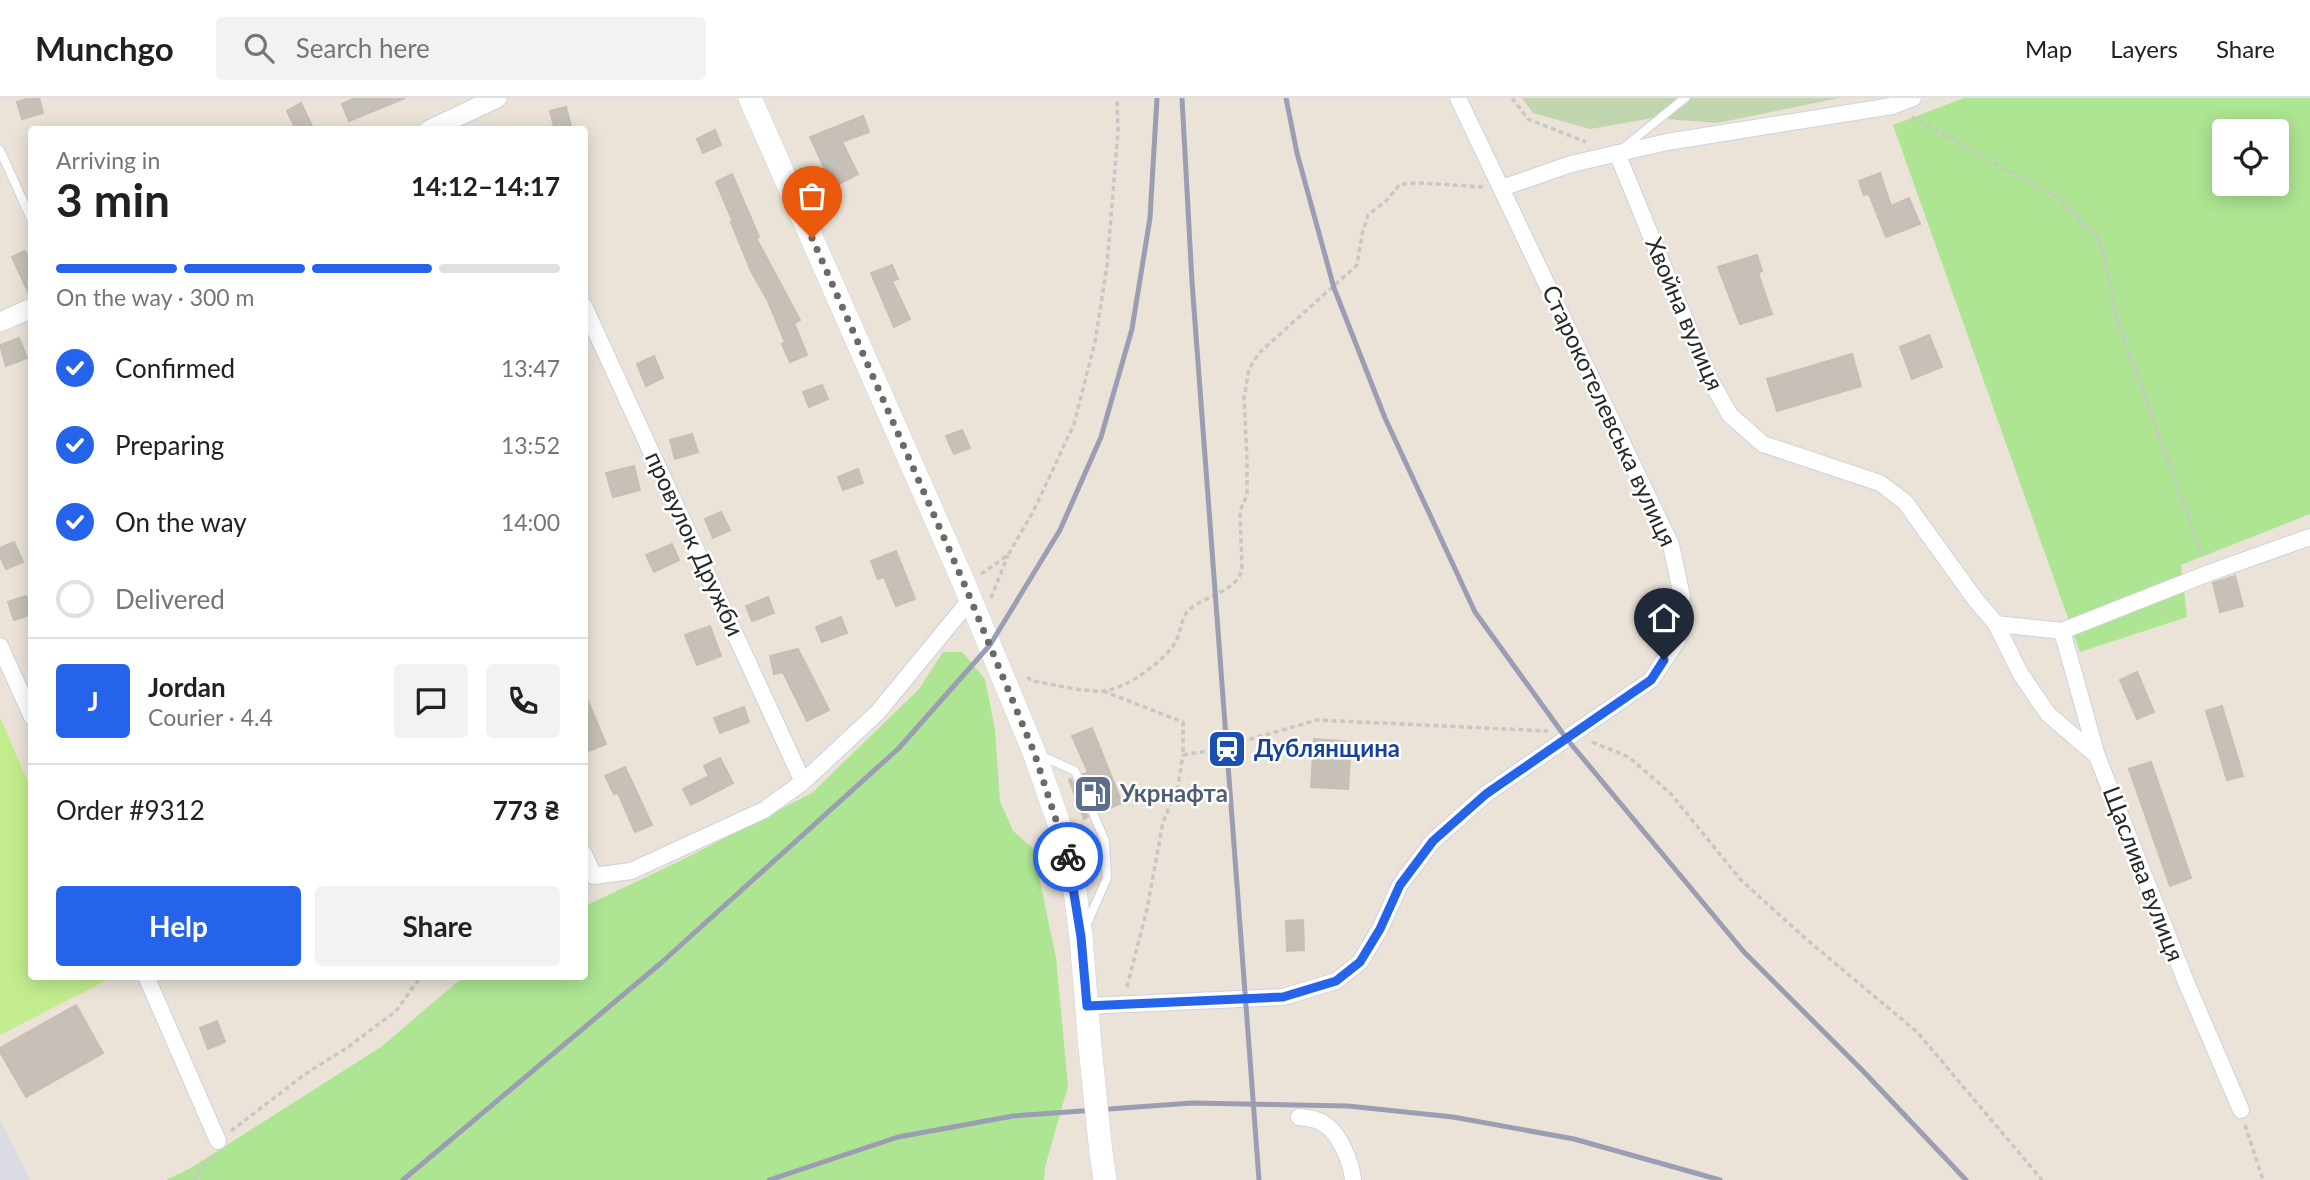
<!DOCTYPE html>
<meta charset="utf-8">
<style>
:root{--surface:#fff;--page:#f2f2f2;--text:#202124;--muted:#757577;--line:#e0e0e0;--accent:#2563eb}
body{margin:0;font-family:Lato,sans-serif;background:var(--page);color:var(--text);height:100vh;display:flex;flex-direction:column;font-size:26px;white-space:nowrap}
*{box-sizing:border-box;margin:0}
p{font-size:23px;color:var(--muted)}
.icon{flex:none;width:38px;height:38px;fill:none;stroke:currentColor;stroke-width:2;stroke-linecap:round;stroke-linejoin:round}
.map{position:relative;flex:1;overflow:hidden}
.details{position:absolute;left:28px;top:28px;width:560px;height:854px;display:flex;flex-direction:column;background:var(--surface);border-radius:7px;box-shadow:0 4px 18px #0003}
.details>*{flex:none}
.buttons{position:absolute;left:2212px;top:21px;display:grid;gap:14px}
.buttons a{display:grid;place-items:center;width:77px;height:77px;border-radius:7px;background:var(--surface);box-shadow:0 4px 18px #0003;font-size:35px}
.pin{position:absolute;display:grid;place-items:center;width:60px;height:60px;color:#fff;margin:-72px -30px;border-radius:50% 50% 50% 0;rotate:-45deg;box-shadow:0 0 7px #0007}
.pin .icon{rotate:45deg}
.courier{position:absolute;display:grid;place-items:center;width:70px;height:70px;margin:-35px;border:5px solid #2563eb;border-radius:50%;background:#fff;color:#222;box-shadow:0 2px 9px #0007}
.headline em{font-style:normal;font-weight:700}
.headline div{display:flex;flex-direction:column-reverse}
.headline{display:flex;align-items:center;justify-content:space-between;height:119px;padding:0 28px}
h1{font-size:46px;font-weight:700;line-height:52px}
.bar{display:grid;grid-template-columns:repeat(4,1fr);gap:10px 7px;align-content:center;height:84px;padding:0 28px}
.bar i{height:9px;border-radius:5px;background:var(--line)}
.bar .selected{background:var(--accent)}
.bar p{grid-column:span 4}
.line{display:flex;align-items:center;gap:18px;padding:0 28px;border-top:2px solid var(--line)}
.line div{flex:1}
.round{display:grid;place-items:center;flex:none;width:74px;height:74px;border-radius:7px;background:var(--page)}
ol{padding:0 28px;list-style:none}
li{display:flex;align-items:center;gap:21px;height:77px}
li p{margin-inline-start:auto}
li .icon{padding:7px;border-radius:50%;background:var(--accent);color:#fff;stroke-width:4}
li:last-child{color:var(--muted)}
li i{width:38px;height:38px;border:4px solid var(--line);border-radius:50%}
.action{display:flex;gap:14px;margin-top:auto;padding:14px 28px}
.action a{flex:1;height:80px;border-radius:7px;background:var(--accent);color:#fff;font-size:28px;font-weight:700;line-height:80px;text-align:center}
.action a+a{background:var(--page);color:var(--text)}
header{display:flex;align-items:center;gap:42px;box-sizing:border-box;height:98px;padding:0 35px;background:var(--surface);border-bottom:2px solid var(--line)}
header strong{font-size:33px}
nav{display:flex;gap:38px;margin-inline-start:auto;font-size:24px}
.search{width:490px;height:63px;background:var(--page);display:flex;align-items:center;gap:18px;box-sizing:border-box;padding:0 24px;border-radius:7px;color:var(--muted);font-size:26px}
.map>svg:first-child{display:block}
.industrial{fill:#dcdae3}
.green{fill:#ade592;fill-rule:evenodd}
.cemetery{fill:#c1d6af}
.pitch{fill:#c3ed8d}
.building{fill:#c6c0b8;stroke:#c6bfb2;stroke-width:2}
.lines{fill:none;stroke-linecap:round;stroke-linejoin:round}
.service-casing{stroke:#ced1e2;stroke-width:10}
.minor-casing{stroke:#ced1e2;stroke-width:18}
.tertiary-casing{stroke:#ced1e2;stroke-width:21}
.secondary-casing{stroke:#ced1e2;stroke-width:24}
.path{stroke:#c7c7c7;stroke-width:3.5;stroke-dasharray:5 3.5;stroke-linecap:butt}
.service{stroke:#fff;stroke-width:8}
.minor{stroke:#fff;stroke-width:16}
.tertiary{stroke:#fff;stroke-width:19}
.secondary{stroke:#fff;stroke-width:23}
.rail{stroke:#9b9eb3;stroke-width:5}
.secondary-bridge-casing{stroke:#ced1e2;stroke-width:24;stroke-linecap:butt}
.secondary-bridge{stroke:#fff;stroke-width:23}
.done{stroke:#6c6966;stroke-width:7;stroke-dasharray:0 12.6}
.route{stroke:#2563eb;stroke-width:9}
.labels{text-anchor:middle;stroke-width:5;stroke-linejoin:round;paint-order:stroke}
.street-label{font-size:24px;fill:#282828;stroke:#fff}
.transit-label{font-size:24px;font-weight:bold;fill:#164399;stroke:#fff;text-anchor:start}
.service-label{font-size:24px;font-weight:bold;fill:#4e5e75;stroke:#fff;text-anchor:start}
</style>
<header>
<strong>Munchgo</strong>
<div class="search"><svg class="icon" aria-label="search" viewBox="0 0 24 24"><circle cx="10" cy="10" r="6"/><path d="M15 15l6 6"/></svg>Search here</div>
<nav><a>Map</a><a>Layers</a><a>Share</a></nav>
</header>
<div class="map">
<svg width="2310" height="1082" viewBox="0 0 2310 1082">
<rect width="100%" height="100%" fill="#ebe3d8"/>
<polygon class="industrial" points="0,1022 30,1082 0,1082"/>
<g class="green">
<path d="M1964,0H2310V416L2181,467L2187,519L2080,554L1893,27ZM2224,33H2277V86H2224Z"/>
<polygon points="943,554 962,554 985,581 995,632 1000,703 1013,733 1033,750 1056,860 1068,988 1045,1069 1044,1082 166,1082 189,1071 381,949 463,879 584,878 585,808 684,761 812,695 919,591"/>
</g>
<polygon class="cemetery" points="1522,0 1840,0 1717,25 1653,20 1590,31 1533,15"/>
<polygon class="pitch" points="0,619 31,691 32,878 113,879 0,937"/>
<g class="building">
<polygon points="30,0 39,0 43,15 22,21 17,4"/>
<polygon points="355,0 405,0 349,23 342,6"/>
<polygon points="301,5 314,32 296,32 287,13"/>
<polygon points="566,9 571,28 555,32 550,13"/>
<polygon points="863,18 869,34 842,44 858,76 833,89 810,39"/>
<polygon points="715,32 721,47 703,55 697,41"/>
<polygon points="1880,75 1891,108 1909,100 1920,126 1886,139 1869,96 1864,97 1859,83"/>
<polygon points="732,76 759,139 756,140 800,222 794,225 807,257 790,264 782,246 785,244 768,203 751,173 731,124 733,124 716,84"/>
<polygon points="25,153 32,167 32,198 30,198 12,159"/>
<polygon points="1757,157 1762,173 1758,175 1772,216 1740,226 1718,169"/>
<polygon points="892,167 898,181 892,183 910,221 894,229 871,175"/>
<polygon points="1929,237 1942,269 1912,281 1900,249"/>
<polygon points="19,240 27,260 6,268 0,247"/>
<polygon points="1852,256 1861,288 1777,313 1767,281"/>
<polygon points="654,258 663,280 646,288 637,266"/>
<polygon points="822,287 828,301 809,309 803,294"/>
<polygon points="962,332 970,350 954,356 946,338"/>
<polygon points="692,336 698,354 675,361 670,342"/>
<polygon points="634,368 640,392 613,399 606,375"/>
<polygon points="858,371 863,385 843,392 838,379"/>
<polygon points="721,414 730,432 713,440 705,421"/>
<polygon points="14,444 23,464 6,471 0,458 0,450"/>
<polygon points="672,446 679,462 654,474 646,457"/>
<polygon points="896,453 915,501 896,508 884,479 878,481 871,463"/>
<polygon points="2235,478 2243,508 2220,514 2213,485"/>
<polygon points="26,498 32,516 14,522 8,504"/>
<polygon points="768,499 774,515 752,523 746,508"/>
<polygon points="841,519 847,535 822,544 816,529"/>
<polygon points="710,528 721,558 697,567 685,537"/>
<polygon points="798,551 829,612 807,623 783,574 774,576 770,558"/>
<polygon points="2137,574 2154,614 2137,621 2120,582"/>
<polygon points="584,594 606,646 584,655"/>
<polygon points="2222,608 2243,678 2227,682 2206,613"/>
<polygon points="744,609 749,624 720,635 714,620"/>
<polygon points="1092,630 1122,705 1100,714 1083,676 1088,674 1072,638"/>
<polygon points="1314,641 1351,644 1348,691 1311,689"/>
<polygon points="720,660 733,685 691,707 683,691 709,678 704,668"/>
<polygon points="2151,664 2191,780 2170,788 2129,671"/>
<polygon points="625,669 652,727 635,734 618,695 614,696 605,678"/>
<polygon points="1071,681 1088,719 1084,721 1069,682"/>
<polygon points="1303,822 1304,852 1287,853 1286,823"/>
<polygon points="76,907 103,955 26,999 0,954 0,950"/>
<polygon points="217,923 225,944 208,951 200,930"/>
</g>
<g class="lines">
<defs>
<g id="service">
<polyline points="1622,51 1685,0"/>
<polyline points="0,52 32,123"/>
<polyline points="1040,657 1075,673 1105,743 1107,780 1086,828"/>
</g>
<g id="minor">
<polyline points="1617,55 1708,278 1730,317 1763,346 1880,385 1905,404 1975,501 1996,526 2020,575 2048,616 2097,658"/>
<polyline points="1502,90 1571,66 1667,44 1892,8 1913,0"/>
<polyline points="584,208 803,684"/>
<polyline points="1996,526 2062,533 2209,475 2310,439"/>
<polyline points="2062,533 2097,658 2186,884 2241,1012"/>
<polyline points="0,548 32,619"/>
<polyline points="584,756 594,778 631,773 764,712 803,684 878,614 970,502"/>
<polyline points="146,878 218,1043"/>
<polyline points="1087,908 1283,899 1336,883 1360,864 1380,831 1400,787 1433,743 1486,696 1651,582 1677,543 1682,498 1671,447 1458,0"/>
<path d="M1299,1019C1307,1020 1314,1020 1321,1024C1339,1033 1351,1063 1353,1082"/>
</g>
<g id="tertiary">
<polyline points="429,32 497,0"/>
<polyline points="0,224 32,210"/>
</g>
<g id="secondary">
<polyline points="750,0 963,483 1034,654 1058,723 1073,778 1081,839 1090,949"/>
<polyline points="1101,1055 1105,1082"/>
</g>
</defs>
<use href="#service" class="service-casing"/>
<use href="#minor" class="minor-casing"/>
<use href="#tertiary" class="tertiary-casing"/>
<use href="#secondary" class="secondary-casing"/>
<g class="path">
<polyline points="1512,0 1528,21 1586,44"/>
<polyline points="1912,19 2058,100 2100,143 2118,224 2203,459"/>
<polyline points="981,476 1008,457 1034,412 1074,326 1095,244 1107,168 1118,33 1117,0"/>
<polyline points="991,500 1008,457"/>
<path d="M1027,579L1032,583C1052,586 1083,594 1102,593C1124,592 1160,566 1173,548C1181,538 1180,522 1188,513C1204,497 1234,496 1242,472L1240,413L1247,397V361L1244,300L1249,271L1259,255L1357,167L1362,136L1368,117L1386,103L1400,86L1422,85L1483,89"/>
<polyline points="1103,593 1183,624 1183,657 1213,652 1317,622 1548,633"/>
<polyline points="1592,644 1629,659 1671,696 1740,781 1806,841 1917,934 2042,1082"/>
<polyline points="1127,889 1147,811 1163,724 1178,688 1183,657"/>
<polyline points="2245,1027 2263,1082"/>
<polyline points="231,1033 304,977 348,949 396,913 421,878"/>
<polyline points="195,1082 195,1076 215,1058"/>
</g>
<use href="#service" class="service"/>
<use href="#minor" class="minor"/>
<use href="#tertiary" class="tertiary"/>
<use href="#secondary" class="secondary"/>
<g class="rail">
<polyline points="1182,0 1192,184 1259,1082"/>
<polyline points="1286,0 1297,55 1334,190 1385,320 1475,514 1566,640 1744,854 1863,973 1966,1082"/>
<polyline points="403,1082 661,865 899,650 990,547 1060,432 1101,339 1132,231 1150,120 1157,0"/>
<polyline points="769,1082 898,1039 1013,1018 1192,1005 1348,1008 1453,1019 1574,1041 1720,1082"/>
</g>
<defs>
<polyline id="secondary-bridge" points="1090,949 1101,1055"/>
</defs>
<use href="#secondary-bridge" class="secondary-bridge-casing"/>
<use href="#secondary-bridge" class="secondary-bridge"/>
</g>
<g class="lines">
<polyline class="done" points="812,140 963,483 1034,654 1068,759"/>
<polyline class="route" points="1068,759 1081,839 1087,908 1283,899 1336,883 1360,864 1380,831 1400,787 1433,743 1486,696 1651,582 1664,562"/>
</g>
<defs>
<symbol id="station-square" viewBox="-11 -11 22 22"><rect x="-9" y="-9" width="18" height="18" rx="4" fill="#1a4fb4" stroke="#fff"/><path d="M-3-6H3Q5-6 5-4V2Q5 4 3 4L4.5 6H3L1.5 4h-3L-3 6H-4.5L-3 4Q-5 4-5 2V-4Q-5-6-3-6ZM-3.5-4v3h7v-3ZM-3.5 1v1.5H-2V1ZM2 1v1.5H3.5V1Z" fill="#fff"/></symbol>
<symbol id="fuel-square" viewBox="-11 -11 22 22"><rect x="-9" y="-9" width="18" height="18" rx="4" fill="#5c6f8a" stroke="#fff"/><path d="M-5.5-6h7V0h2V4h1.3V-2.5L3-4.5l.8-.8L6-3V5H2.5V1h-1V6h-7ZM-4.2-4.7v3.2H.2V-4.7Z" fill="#fff"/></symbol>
</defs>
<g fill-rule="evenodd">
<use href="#station-square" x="1205" y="629" width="44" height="44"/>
<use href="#fuel-square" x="1071" y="674" width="44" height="44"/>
</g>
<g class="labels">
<g class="street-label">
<text transform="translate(1684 216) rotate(67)" y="8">Хвойна вулиця</text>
<text transform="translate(1609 318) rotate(65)" y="8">Старокотелевська вулиця</text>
<text transform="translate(694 446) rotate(65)" y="8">провулок Дружби</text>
<text transform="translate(2143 776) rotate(69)" y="8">Щаслива вулиця</text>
</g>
<g class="transit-label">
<text x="1254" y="659">Дублянщина</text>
</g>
<g class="service-label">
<text x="1120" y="704">Укрнафта</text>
</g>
</g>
</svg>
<div class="buttons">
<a><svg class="icon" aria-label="locate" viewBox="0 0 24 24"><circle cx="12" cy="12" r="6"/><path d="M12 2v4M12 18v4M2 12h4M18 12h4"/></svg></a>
</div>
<div class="pin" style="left:812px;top:140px;background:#ea580c"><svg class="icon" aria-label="bag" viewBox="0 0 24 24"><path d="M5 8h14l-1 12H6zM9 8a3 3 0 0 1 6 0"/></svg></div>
<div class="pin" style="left:1664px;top:562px;background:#1f2937"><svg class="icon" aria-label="home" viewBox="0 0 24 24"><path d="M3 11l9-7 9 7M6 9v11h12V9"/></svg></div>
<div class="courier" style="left:1068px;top:759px"><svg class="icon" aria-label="bike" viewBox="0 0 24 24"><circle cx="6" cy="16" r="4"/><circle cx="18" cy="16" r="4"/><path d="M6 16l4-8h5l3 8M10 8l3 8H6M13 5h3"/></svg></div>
<section class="details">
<div class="headline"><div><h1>3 min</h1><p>Arriving in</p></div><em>14:12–14:17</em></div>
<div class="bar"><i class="selected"></i><i class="selected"></i><i class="selected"></i><i></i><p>On the way · 300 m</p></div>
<ol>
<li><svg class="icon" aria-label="check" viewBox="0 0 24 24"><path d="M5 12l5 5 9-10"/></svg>Confirmed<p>13:47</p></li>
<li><svg class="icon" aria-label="check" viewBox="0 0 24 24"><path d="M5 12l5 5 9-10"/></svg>Preparing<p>13:52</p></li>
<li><svg class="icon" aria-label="check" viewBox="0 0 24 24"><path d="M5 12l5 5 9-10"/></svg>On the way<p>14:00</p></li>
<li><i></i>Delivered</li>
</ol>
<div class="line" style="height:126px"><b class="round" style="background:var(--accent);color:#fff">J</b><div><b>Jordan</b><p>Courier · 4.4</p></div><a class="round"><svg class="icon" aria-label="chat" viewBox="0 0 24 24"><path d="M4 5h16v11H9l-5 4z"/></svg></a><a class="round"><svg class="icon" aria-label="phone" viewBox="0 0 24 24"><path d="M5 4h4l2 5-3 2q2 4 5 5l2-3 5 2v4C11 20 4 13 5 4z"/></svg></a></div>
<div class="line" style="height:91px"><div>Order #9312</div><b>773 ₴</b></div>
<div class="action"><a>Help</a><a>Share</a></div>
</section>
</div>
